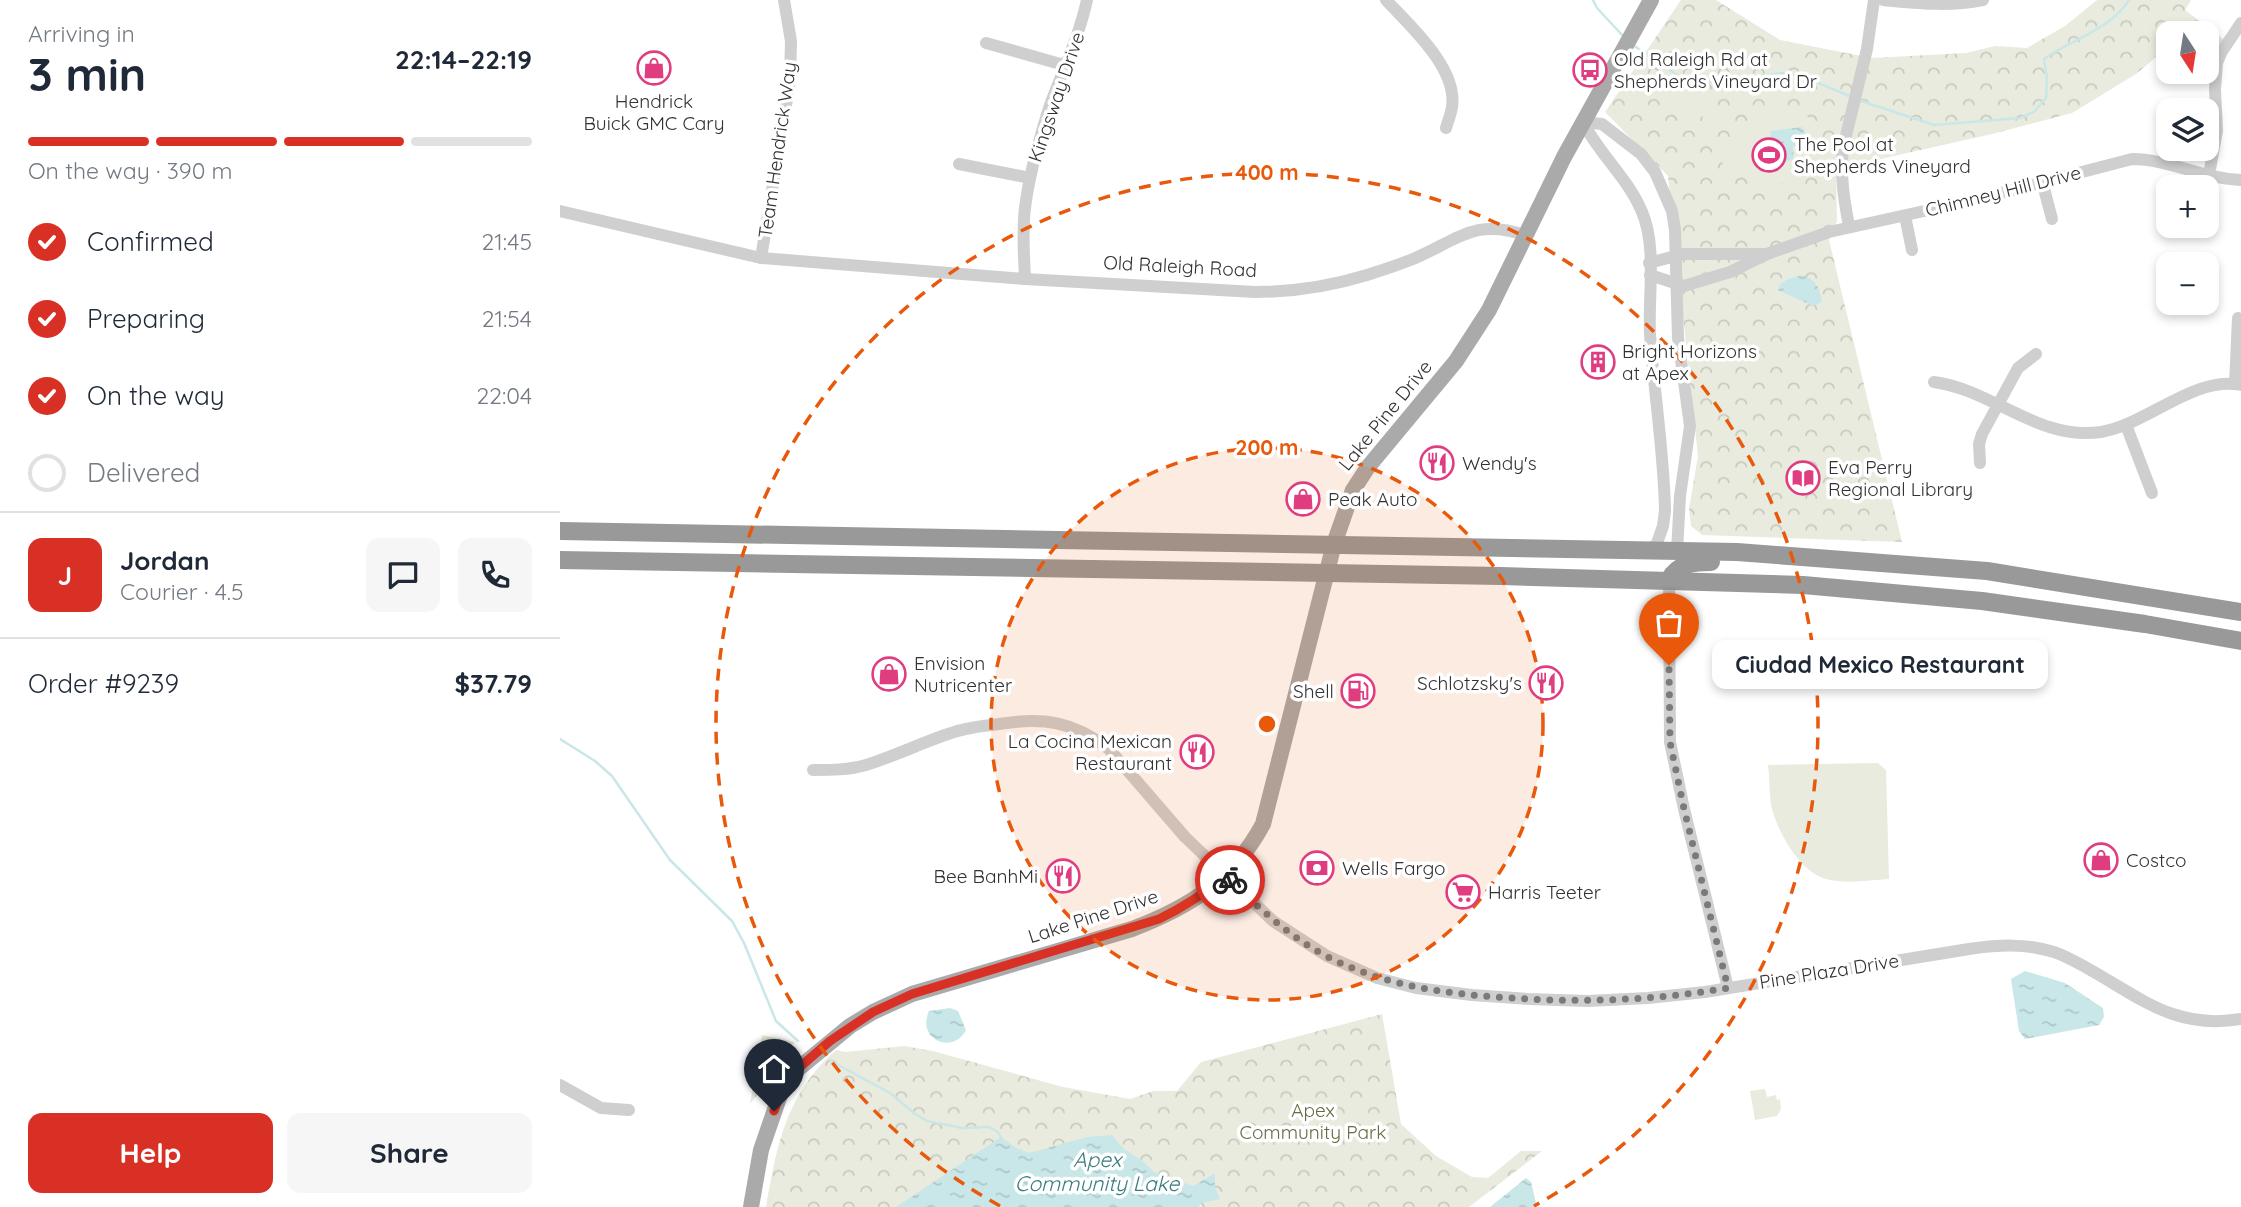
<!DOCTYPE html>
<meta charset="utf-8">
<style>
:root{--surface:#fff;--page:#f6f6f7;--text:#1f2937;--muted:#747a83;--line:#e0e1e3;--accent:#d93025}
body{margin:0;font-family:Quicksand,sans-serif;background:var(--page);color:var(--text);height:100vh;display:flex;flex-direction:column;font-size:26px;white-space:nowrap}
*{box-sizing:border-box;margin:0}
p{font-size:23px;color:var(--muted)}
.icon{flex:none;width:38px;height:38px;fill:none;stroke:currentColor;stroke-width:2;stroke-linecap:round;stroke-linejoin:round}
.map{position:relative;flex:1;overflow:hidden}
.details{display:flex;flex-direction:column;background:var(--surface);width:560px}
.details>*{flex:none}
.needle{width:46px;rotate:168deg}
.controls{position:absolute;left:1596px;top:21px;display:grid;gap:14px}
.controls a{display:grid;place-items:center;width:63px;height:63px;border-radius:14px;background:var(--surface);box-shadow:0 4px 10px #0003;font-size:35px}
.pin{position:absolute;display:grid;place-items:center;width:60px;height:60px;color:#fff;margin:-72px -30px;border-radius:50% 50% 50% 0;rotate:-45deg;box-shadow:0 0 7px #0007}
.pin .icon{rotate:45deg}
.courier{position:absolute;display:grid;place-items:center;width:70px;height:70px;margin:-35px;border:5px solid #d93025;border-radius:50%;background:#fff;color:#222;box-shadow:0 2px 9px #0007}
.bubble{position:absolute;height:49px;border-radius:14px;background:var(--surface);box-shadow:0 4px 10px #0003;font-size:23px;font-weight:800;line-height:49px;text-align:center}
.headline em{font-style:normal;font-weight:800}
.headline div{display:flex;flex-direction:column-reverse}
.headline{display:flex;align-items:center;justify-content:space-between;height:119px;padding:0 28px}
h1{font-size:46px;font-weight:800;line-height:52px}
.bar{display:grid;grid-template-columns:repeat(4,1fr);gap:10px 7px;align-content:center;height:84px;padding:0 28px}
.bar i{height:9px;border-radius:5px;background:var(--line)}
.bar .active{background:var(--accent)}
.bar p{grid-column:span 4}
.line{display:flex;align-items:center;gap:18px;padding:0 28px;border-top:2px solid var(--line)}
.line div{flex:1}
.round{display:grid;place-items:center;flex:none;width:74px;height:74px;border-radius:14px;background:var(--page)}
ol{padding:0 28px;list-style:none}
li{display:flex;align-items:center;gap:21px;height:77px}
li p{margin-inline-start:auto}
li .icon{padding:7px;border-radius:50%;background:var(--accent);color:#fff;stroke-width:4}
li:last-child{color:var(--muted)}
li i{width:38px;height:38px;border:4px solid var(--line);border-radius:50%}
.cta{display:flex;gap:14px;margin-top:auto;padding:14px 28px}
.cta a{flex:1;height:80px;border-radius:14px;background:var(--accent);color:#fff;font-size:28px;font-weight:800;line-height:80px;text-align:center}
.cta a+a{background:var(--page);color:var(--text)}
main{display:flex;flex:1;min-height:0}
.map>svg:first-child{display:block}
.park{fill:url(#park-crowns)}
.pitch{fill:#e9ebde}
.water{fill:url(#water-ripples)}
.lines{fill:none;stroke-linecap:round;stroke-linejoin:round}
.stream{stroke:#c9e7e8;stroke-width:2.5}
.minor{stroke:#cfcfcf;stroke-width:12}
.major{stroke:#aaa;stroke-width:16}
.highway{stroke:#999;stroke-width:18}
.done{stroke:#7a7a7a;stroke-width:7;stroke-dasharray:0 12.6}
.route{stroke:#d93025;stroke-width:9}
.ring{fill:none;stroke:#e8590c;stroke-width:3.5;stroke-dasharray:12 9}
.labels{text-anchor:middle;stroke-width:7;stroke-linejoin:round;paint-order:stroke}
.poi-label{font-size:19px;fill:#323232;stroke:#fff;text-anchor:start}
.street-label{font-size:19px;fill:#323232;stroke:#fff}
.park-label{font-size:19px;fill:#646d40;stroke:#fff}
.water-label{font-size:21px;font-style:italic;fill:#3a7c80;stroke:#fff}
.centre{fill:#e8590c;stroke:#fff;stroke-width:3.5}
.ring-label{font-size:21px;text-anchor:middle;font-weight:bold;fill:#e8590c;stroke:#fff;stroke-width:7;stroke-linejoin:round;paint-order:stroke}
</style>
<main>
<section class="details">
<div class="headline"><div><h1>3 min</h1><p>Arriving in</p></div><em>22:14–22:19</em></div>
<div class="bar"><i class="active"></i><i class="active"></i><i class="active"></i><i></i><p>On the way · 390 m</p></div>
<ol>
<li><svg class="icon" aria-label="check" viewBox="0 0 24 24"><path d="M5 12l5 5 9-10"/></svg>Confirmed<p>21:45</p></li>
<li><svg class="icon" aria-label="check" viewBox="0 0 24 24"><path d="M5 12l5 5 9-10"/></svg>Preparing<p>21:54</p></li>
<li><svg class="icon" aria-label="check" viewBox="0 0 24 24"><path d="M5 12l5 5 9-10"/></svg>On the way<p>22:04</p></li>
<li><i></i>Delivered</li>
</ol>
<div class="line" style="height:126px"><b class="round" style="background:var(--accent);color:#fff">J</b><div><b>Jordan</b><p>Courier · 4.5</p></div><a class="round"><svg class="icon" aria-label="chat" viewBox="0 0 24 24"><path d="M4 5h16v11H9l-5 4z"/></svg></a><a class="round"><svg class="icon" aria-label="phone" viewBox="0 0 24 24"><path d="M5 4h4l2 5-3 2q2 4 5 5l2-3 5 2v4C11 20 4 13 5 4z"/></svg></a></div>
<div class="line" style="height:91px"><div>Order #9239</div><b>$37.79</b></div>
<div class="cta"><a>Help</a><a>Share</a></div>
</section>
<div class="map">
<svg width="1681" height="1207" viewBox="0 0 1681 1207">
<defs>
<pattern id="park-crowns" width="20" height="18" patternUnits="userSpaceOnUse" patternTransform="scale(1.75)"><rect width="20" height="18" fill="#e9ebde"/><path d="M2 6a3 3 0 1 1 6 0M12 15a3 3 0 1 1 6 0" fill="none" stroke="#c8cabf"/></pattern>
<pattern id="water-ripples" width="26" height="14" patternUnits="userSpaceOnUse" patternTransform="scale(1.75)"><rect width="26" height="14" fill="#c9e7e8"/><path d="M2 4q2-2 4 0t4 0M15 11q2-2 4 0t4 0" fill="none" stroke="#adc7c7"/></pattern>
</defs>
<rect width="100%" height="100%" fill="#fff"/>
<g class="park">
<polygon points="1121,0 1156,0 1220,40 1312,58 1406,53 1435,46 1467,48 1505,26 1537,0 1631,0 1625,10 1667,42 1657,63 1647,58 1647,33 1608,33 1608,47 1576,74 1512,113 1432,134 1276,169 1277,221 1269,240 1342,542 1142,535 1131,526 1129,509 1138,456 1108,176 1045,112"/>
<path d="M822,1014L841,1124L876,1156L912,1177L928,1178L961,1151H982L909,1207H206C217,1144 226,1094 276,1050L286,1052L344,1046L373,1051L503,1087L570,1099L593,1091H617L641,1062Z"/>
<path d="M202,1035L235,1042C217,1061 207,1084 190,1104Z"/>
</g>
<g class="pitch">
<polygon points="1155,93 1160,127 1144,129 1140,95"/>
<polygon points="1134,96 1138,129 1123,131 1118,98"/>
<path d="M1224,108C1232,109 1239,110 1245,114C1257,124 1261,153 1252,165C1244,175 1233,175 1224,181C1220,184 1217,190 1214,194C1200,184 1188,184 1178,168L1163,170L1161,143L1181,140C1195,125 1204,114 1224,108Z"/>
<path d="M1318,763L1326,770L1329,879C1309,880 1283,885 1263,878C1239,869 1219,834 1212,809C1209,796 1210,779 1208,765Z"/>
<polygon points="1205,1089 1207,1097 1216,1095 1217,1100 1220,1099 1221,1109 1217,1116 1195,1120 1190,1091"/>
</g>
<g class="water">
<polygon points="1242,127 1248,140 1233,147 1234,160 1206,163 1202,153 1212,147 1210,131"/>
<path d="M1243,275C1257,281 1259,287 1262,302L1253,306L1218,290L1220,284L1228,279Z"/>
<polygon points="1465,971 1505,983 1543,1008 1544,1017 1539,1025 1465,1039 1459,1031 1451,979"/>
<path d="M390,1008L398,1011L406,1030C393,1055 356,1040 369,1011Z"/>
<polygon points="552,1135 564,1149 583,1161 594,1172 633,1186 655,1173 655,1187 660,1199 641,1203 638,1207 336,1207 441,1137 455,1147 469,1153 527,1137"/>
<polygon points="966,1178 971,1182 977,1207 930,1207"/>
</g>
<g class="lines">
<g class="stream">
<polyline points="1033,0 1037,8 1063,36"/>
<polyline points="1073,45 1117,75 1140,84 1222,73 1244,77 1292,97"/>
<path d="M1298,100L1374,125L1460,118L1474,112L1486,98L1487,79L1484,59C1511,40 1551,29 1569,0"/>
<polyline points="0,739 35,761 52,776 110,860 172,921 184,943 216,1021 238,1041"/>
<polyline points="271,1061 330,1093 355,1114 367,1121 402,1128 429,1127 438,1132 442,1139"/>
</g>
<g class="minor">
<path d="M826,0C849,25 898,68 892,107C891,114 888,121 886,128"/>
<path d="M1323,0C1357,3 1388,7 1423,0"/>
<polyline points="426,43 504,65"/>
<polyline points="1023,122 1042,124 1081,154 1095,172 1112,211 1115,230 1118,338 1130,426 1120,496 1117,551"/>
<path d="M1023,122C1039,154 1068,178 1082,212C1097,246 1088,297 1090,334C1094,393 1104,452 1105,511L1103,526L1096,546L1087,549"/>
<polyline points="399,164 470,178"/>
<polyline points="1649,175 1657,131 1655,89 1657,63 1661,53 1681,23"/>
<polyline points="1482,181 1492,219"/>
<path d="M0,211L201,258L465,279L695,292C732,292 771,286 807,275C823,270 838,265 853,259C898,240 914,218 965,235"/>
<polyline points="1345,216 1352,250"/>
<path d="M1289,226C1284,200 1280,175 1283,148L1307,49L1314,0"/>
<polyline points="201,258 230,81 231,41 224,0"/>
<polyline points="1089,263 1123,254 1204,254"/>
<path d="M1090,275L1124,286L1170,272L1207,254L1269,232L1414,200L1572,159C1609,159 1644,179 1681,180"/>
<path d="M465,279C464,255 462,231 465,208C469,174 479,140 489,108C502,72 519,37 527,0"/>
<path d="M1374,382C1433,390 1478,441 1541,432C1586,425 1635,375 1681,385"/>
<polyline points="1675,384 1678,318"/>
<polyline points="1566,425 1592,493"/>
<polyline points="1420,463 1419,444 1422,434 1458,368 1476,354"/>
<polyline points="1109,580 1110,742 1124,809 1168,988"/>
<path d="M253,770C271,770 289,770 306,765C335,756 363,742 391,733C407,727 423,726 439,724C483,717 513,721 549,749L625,837L713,921L767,956L817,978L856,988L912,995L968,999L1028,1001L1088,998L1145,992L1409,949C1438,945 1465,943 1494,952C1506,956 1516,962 1527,968C1581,998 1615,1030 1681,1019"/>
<polyline points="0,1085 41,1108 69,1110"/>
</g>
<path class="major" d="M191,1207L201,1150L220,1095L233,1073L290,1026L313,1012L352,994L572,929C630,907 673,880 703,824L774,544L793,490L808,467L896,361L929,310L1004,157L1091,0"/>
<g class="highway">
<polyline points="0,531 1177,552 1427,571 1681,612"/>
<polyline points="0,560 941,576 1243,585 1422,601 1585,624 1681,641"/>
<path d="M1109,580C1118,563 1134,562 1151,562"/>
</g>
</g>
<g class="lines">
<path class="done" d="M670,880C700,909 729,936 766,956C824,986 886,994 951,998C1024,1003 1096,1000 1168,988L1124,809L1110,742L1109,665"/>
<path class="route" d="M214,1111L220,1095L233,1073L270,1041L313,1012L352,994L599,919C624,907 644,894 665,876L670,880"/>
</g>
<circle cx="707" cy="724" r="276" fill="#e8590c" fill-opacity=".12"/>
<g class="ring">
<circle cx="707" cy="724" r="276"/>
<path d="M440 1206A551 551 0 1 1 974 1206"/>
</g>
<defs>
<symbol id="shop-ring" viewBox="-11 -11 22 22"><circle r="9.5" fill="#fff" stroke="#e03d81" stroke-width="1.5"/><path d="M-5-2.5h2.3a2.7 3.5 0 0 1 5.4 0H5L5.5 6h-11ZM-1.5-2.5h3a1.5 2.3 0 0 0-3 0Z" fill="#e03d81"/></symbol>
<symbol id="bus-ring" viewBox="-11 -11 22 22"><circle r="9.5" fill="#fff" stroke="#e03d81" stroke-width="1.5"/><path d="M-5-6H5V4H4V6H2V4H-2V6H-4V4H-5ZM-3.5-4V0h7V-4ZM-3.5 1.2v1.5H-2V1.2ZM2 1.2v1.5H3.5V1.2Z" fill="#e03d81"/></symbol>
<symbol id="stadium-ring" viewBox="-11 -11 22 22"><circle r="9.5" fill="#fff" stroke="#e03d81" stroke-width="1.5"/><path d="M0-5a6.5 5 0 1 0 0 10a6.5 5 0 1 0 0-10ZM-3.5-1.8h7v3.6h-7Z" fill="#e03d81"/></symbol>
<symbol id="building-ring" viewBox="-11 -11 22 22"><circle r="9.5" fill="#fff" stroke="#e03d81" stroke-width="1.5"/><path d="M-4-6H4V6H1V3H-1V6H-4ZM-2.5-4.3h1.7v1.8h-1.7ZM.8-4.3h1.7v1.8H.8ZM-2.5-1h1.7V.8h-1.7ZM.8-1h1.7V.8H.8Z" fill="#e03d81"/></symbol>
<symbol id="restaurant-ring" viewBox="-11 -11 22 22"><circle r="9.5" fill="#fff" stroke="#e03d81" stroke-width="1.5"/><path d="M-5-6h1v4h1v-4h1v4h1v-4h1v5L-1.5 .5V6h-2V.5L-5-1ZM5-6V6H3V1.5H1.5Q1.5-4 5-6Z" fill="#e03d81"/></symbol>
<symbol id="library-ring" viewBox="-11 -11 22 22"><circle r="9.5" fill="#fff" stroke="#e03d81" stroke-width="1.5"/><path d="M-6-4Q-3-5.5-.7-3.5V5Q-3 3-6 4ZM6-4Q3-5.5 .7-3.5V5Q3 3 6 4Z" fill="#e03d81"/></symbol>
<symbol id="fuel-ring" viewBox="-11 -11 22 22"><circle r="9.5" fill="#fff" stroke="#e03d81" stroke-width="1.5"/><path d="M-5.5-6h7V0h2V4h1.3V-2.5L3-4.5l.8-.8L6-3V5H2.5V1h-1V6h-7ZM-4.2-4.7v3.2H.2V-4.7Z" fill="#e03d81"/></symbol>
<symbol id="bank-ring" viewBox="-11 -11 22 22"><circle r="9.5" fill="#fff" stroke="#e03d81" stroke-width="1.5"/><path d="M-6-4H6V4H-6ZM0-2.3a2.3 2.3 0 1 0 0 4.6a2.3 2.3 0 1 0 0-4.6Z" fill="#e03d81"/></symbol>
<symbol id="supermarket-ring" viewBox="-11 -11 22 22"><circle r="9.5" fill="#fff" stroke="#e03d81" stroke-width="1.5"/><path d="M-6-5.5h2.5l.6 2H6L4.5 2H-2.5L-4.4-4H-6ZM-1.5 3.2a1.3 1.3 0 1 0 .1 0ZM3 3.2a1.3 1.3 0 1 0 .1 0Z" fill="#e03d81"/></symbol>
</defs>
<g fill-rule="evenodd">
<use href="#shop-ring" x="75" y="49" width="38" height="38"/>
<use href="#bus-ring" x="1011" y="51" width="38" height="38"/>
<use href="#stadium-ring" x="1190" y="136" width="38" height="38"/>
<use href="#building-ring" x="1019" y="343" width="38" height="38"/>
<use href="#restaurant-ring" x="858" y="444" width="38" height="38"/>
<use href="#library-ring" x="1224" y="459" width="38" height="38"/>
<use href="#shop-ring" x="724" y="480" width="38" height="38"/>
<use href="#shop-ring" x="310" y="655" width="38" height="38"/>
<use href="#restaurant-ring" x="967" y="664" width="38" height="38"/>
<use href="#fuel-ring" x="779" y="672" width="38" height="38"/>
<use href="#restaurant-ring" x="618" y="733" width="38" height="38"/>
<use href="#shop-ring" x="1522" y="841" width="38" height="38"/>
<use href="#bank-ring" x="738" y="849" width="38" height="38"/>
<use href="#restaurant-ring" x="484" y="857" width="38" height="38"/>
<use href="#supermarket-ring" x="884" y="873" width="38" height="38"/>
</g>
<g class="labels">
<g class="poi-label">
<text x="1054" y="66">Old Raleigh Rd at<tspan x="1054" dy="22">Shepherds Vineyard Dr</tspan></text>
<text x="94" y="108" text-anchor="middle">Hendrick<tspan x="94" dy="22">Buick GMC Cary</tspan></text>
<text x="1234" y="151">The Pool at<tspan x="1234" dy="22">Shepherds Vineyard</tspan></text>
<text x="1062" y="358">Bright Horizons<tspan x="1062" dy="22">at Apex</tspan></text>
<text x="902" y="470">Wendy's</text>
<text x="1268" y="474">Eva Perry<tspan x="1268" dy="22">Regional Library</tspan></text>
<text x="768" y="506">Peak Auto</text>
<text x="354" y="670">Envision<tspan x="354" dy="22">Nutricenter</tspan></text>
<text x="962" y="690" text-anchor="end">Schlotzsky's</text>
<text x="774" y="698" text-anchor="end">Shell</text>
<text x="612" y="748" text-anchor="end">La Cocina Mexican<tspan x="612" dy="22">Restaurant</tspan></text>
<text x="1566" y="867">Costco</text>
<text x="782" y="875">Wells Fargo</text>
<text x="478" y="883" text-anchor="end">Bee BanhMi</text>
<text x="928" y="899">Harris Teeter</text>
</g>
<g class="street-label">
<text transform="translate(496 97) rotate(-71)" y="7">Kingsway Drive</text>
<text transform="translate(217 150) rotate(-82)" y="7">Team Hendrick Way</text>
<text transform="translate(1443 191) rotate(-14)" y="7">Chimney Hill Drive</text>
<text transform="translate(620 266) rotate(3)" y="7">Old Raleigh Road</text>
<text transform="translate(825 415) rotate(-51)" y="7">Lake Pine Drive</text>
<text transform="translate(533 916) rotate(-18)" y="7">Lake Pine Drive</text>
<text transform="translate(1269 971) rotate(-9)" y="7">Pine Plaza Drive</text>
</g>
<g class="park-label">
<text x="753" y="1117">Apex<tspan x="753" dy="22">Community Park</tspan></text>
</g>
<g class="water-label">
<text x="537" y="1167">Apex<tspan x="537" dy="24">Community Lake</tspan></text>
</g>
</g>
<circle cx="707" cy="724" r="10" class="centre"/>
<g class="ring-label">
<text x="707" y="180">400 m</text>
<text x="707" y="455">200 m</text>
</g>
</svg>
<div class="controls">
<a><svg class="needle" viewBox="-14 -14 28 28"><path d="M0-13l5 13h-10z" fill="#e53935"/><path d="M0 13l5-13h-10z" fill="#747a83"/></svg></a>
<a><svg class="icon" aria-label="layers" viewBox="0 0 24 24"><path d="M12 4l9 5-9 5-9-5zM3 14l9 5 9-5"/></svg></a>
<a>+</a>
<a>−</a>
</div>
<div class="pin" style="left:1109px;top:665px;background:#ea580c"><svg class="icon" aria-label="bag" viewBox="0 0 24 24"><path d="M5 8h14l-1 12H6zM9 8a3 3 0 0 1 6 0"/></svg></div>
<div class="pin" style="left:214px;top:1111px;background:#1f2937"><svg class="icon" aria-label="home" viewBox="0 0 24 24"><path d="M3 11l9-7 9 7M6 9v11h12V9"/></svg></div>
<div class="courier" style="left:670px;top:880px"><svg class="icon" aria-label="bike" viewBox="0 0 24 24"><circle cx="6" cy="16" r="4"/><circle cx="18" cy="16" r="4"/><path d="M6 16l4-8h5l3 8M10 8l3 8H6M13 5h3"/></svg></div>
<div class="bubble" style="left:1152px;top:640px;width:336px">Ciudad Mexico Restaurant</div>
</div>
</main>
